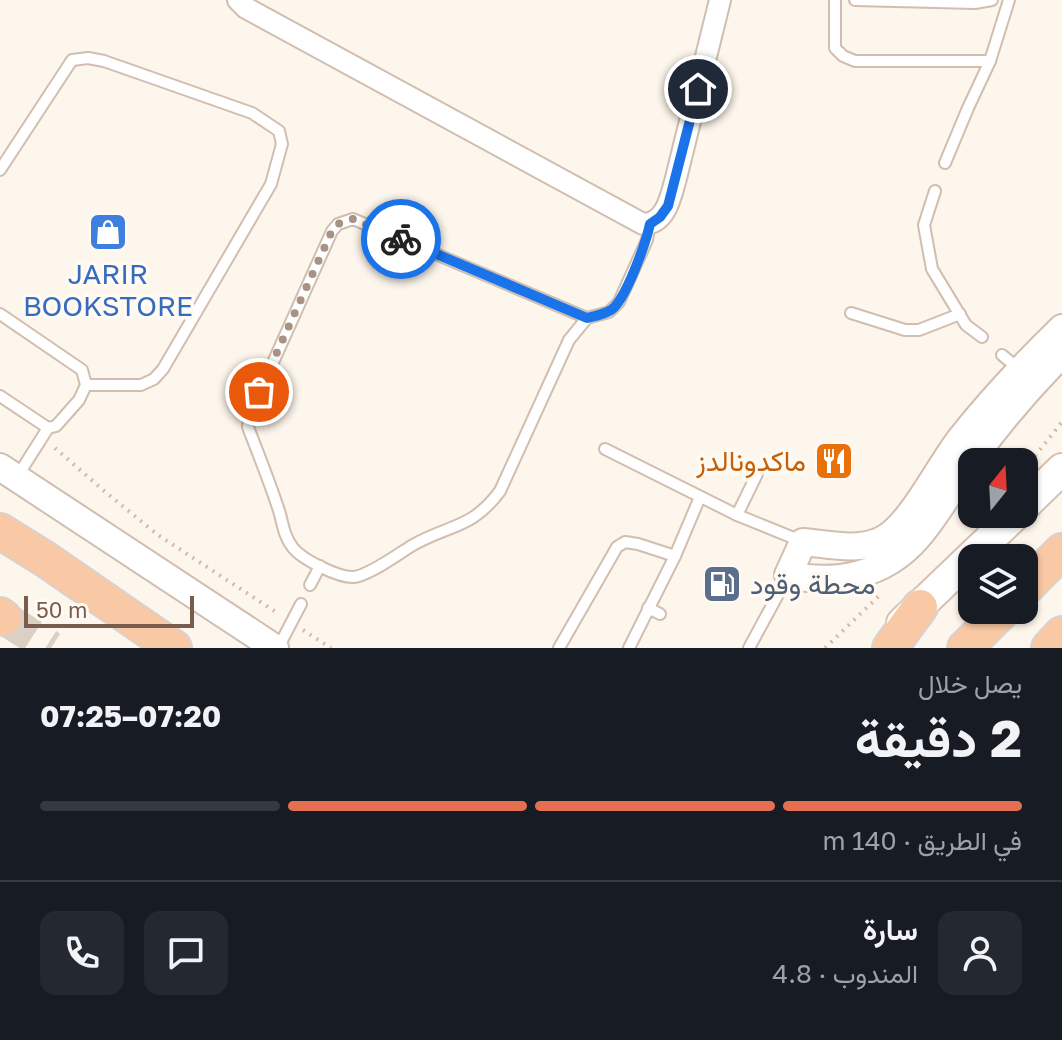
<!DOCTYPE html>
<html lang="ar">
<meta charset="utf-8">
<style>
:root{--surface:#171b24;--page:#242831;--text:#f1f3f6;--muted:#9ea1a6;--line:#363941;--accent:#e76f51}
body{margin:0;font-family:"Golos Text",Vazirmatn,sans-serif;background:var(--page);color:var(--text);direction:rtl;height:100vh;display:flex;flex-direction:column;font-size:30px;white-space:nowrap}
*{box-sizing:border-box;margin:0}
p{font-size:26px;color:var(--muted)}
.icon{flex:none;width:44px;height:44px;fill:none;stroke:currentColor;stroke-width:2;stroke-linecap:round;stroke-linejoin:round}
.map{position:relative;height:648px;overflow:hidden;direction:ltr}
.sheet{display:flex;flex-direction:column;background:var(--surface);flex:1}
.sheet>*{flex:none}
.needle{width:52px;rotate:18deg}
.buttons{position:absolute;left:958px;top:448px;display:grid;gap:16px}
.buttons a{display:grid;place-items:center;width:80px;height:80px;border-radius:16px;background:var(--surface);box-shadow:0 2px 6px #0004;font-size:40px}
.scale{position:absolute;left:24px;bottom:20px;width:170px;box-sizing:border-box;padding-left:8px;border:4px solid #7a5c4d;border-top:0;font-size:22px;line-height:28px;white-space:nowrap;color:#7a5c4d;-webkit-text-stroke:6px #fffaf3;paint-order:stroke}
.pin{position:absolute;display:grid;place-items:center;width:68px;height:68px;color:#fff;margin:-34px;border:4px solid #fff;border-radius:50%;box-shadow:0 2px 8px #0007}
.courier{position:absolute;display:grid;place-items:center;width:80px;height:80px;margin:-40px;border:6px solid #1a73e8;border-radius:50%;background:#fff;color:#222;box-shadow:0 2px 10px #0007}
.summary em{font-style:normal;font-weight:700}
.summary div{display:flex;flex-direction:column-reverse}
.summary{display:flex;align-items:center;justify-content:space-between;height:136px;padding:0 40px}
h1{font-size:52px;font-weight:700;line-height:60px}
.bar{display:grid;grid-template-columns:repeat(4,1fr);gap:12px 8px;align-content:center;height:96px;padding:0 40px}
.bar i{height:10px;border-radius:6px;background:var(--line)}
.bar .current{background:var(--accent)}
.bar p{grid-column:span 4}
.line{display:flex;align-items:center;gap:20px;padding:0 40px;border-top:2px solid var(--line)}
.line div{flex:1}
.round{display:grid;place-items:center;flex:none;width:84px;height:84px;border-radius:16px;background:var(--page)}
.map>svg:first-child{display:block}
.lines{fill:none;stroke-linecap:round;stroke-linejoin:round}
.trunk-tunnel{stroke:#dcd0c4;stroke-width:34;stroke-dasharray:34 17;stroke-linecap:butt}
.service-casing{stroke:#d1beb0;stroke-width:14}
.minor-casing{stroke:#d1beb0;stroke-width:24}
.tertiary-casing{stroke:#d1beb0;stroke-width:30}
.secondary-casing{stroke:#d6c0b0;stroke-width:34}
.trunk-casing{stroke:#dad1cd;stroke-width:38}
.path{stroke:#d9b8a5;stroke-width:4;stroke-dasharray:2 6;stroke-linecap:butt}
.service{stroke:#fff;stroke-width:10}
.minor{stroke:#fff;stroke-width:20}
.tertiary{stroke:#fff;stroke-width:26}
.secondary{stroke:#fff;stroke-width:30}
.trunk{stroke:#f9c8a4;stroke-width:34}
.done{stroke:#a89285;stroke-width:8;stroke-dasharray:0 14.4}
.route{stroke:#1a73e8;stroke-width:10}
.labels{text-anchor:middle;stroke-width:7;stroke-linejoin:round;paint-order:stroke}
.shop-label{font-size:28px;fill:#366cbe;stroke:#fffaf3}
.food-label{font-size:28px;fill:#c56008;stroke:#fffaf3;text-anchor:end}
.service-label{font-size:28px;fill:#4e5e75;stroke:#fffaf3;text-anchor:start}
</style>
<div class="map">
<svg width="1062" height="648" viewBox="0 0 1062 648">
<rect width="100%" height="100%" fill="#fdf6ec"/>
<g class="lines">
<polyline class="trunk-tunnel" points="4,618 51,648"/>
<defs>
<g id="service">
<polyline points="835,0 835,48 843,56 855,61 990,61"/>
<polyline points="855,0 975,3 992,0"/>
<polyline points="945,163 968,108 990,61 1009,0"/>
<polyline points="0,170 72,60 88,58 104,61 252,113 279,131 282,144 271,184 163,369 154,379 141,385 86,385"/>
<polyline points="935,191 924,225 932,269 966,325 982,337"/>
<polyline points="851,313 905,330 919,330 960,314"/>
<polyline points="0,314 82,370 86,385 79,400 56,426 48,428 0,396"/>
<path d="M587,318L353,219L338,224L332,231L249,416L248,427C259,456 271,485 280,514C283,526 285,538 293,548C303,560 339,578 354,577C370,575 398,554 413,545C450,524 472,529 500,491L569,340L587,318L609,312L619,302L647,240L650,224"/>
<polyline points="1002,355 1019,369"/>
<polyline points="605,449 737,515 801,541"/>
<polyline points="17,477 48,428"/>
<polyline points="737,515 757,474"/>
<polyline points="310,585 320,566"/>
<polyline points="648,608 660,614"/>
<polyline points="278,648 301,604"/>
<polyline points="559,648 617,547 625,542 638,544 675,556"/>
<polyline points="629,648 675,556 700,497"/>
<polyline points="749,648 788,576"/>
</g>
<path id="minor" d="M238,0L246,8L643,224C666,224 671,196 676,178L720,0"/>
<g id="tertiary">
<path d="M1062,328C1026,363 992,399 961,438C940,464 911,526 882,540C858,552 828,544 803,542L788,575C836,585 884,576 917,538C939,513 954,483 974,457C1001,420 1030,386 1062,354"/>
<polyline points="0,467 275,648"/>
</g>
<g id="secondary">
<polyline points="1024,506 1062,469"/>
<polyline points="902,623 1016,514"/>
</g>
<g id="trunk">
<polyline points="0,531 45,559 174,648"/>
<polyline points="1024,589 1062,551"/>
<polyline points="0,615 4,618"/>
<polyline points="890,648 920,607"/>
<polyline points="965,648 1003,610"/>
<polyline points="1049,648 1062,634"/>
</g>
</defs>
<use href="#service" class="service-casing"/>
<use href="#minor" class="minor-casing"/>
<use href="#tertiary" class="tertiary-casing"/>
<use href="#secondary" class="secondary-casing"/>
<use href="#trunk" class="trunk-casing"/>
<g class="path">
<polyline points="55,448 103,490 158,535 279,614"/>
<polyline points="1035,456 1062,422"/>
<polyline points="962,520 972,511"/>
<polyline points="303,630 331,648"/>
<polyline points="825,648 882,593"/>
</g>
<use href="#service" class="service"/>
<use href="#minor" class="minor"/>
<use href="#tertiary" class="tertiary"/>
<use href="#secondary" class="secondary"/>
<use href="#trunk" class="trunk"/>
</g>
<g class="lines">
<polyline class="done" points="259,392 332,231 338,224 353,219 401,239"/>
<path class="route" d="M401,239L587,318C595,316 605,314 611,310C626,300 646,242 650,224L660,217L668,206L698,89"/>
</g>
<defs>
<symbol id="shop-square" viewBox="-11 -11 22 22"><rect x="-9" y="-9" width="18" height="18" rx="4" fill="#3f7fe0" stroke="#fffaf3"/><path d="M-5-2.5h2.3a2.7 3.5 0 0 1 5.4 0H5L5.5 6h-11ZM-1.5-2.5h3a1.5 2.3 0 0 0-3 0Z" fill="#fff"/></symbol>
<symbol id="restaurant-square" viewBox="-11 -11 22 22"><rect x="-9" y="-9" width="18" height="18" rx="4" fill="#e8710a" stroke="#fffaf3"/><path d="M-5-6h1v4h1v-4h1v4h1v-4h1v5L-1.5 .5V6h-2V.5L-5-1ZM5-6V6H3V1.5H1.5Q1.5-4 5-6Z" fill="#fff"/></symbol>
<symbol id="fuel-square" viewBox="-11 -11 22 22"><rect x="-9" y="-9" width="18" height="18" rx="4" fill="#5c6f8a" stroke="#fffaf3"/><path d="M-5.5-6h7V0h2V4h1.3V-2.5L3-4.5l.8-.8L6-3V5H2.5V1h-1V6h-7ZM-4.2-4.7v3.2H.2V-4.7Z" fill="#fff"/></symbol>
</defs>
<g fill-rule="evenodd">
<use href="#shop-square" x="86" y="210" width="44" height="44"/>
<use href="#restaurant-square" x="812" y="439" width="44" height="44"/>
<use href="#fuel-square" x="700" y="562" width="44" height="44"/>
</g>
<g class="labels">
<g class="shop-label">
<text x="108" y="284">JARIR<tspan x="108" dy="32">BOOKSTORE</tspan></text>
</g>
<g class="food-label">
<text x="806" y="471">ماكدونالدز</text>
</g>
<g class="service-label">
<text x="750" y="594">محطة وقود</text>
</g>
</g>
</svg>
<div class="buttons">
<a><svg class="needle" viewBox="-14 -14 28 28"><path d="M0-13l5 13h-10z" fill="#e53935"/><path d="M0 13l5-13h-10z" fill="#9ea1a6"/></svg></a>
<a><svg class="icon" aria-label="layers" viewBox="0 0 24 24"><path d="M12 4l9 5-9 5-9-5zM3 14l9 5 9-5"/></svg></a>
</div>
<div class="scale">50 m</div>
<div class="pin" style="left:259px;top:392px;background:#ea580c"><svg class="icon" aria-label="bag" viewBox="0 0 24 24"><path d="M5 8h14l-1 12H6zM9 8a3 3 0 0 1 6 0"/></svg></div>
<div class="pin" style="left:698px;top:89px;background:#1f2937"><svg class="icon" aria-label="home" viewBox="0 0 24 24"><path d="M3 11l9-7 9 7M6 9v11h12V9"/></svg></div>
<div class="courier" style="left:401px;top:239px"><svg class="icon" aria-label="bike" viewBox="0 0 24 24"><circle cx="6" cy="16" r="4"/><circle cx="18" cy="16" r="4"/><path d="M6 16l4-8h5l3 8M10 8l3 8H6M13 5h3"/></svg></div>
</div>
<section class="sheet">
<div class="summary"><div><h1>2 دقيقة</h1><p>يصل خلال</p></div><em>07:20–07:25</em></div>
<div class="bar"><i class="current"></i><i class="current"></i><i class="current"></i><i></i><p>في الطريق · 140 m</p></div>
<div class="line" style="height:144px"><a class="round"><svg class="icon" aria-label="person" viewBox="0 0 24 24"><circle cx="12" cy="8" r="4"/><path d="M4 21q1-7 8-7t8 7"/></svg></a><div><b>سارة</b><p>المندوب · 4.8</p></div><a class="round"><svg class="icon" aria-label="chat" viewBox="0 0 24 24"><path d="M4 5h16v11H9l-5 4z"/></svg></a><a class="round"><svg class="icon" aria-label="phone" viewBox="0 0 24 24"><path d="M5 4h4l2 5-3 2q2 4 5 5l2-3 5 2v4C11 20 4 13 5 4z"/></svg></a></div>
</section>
